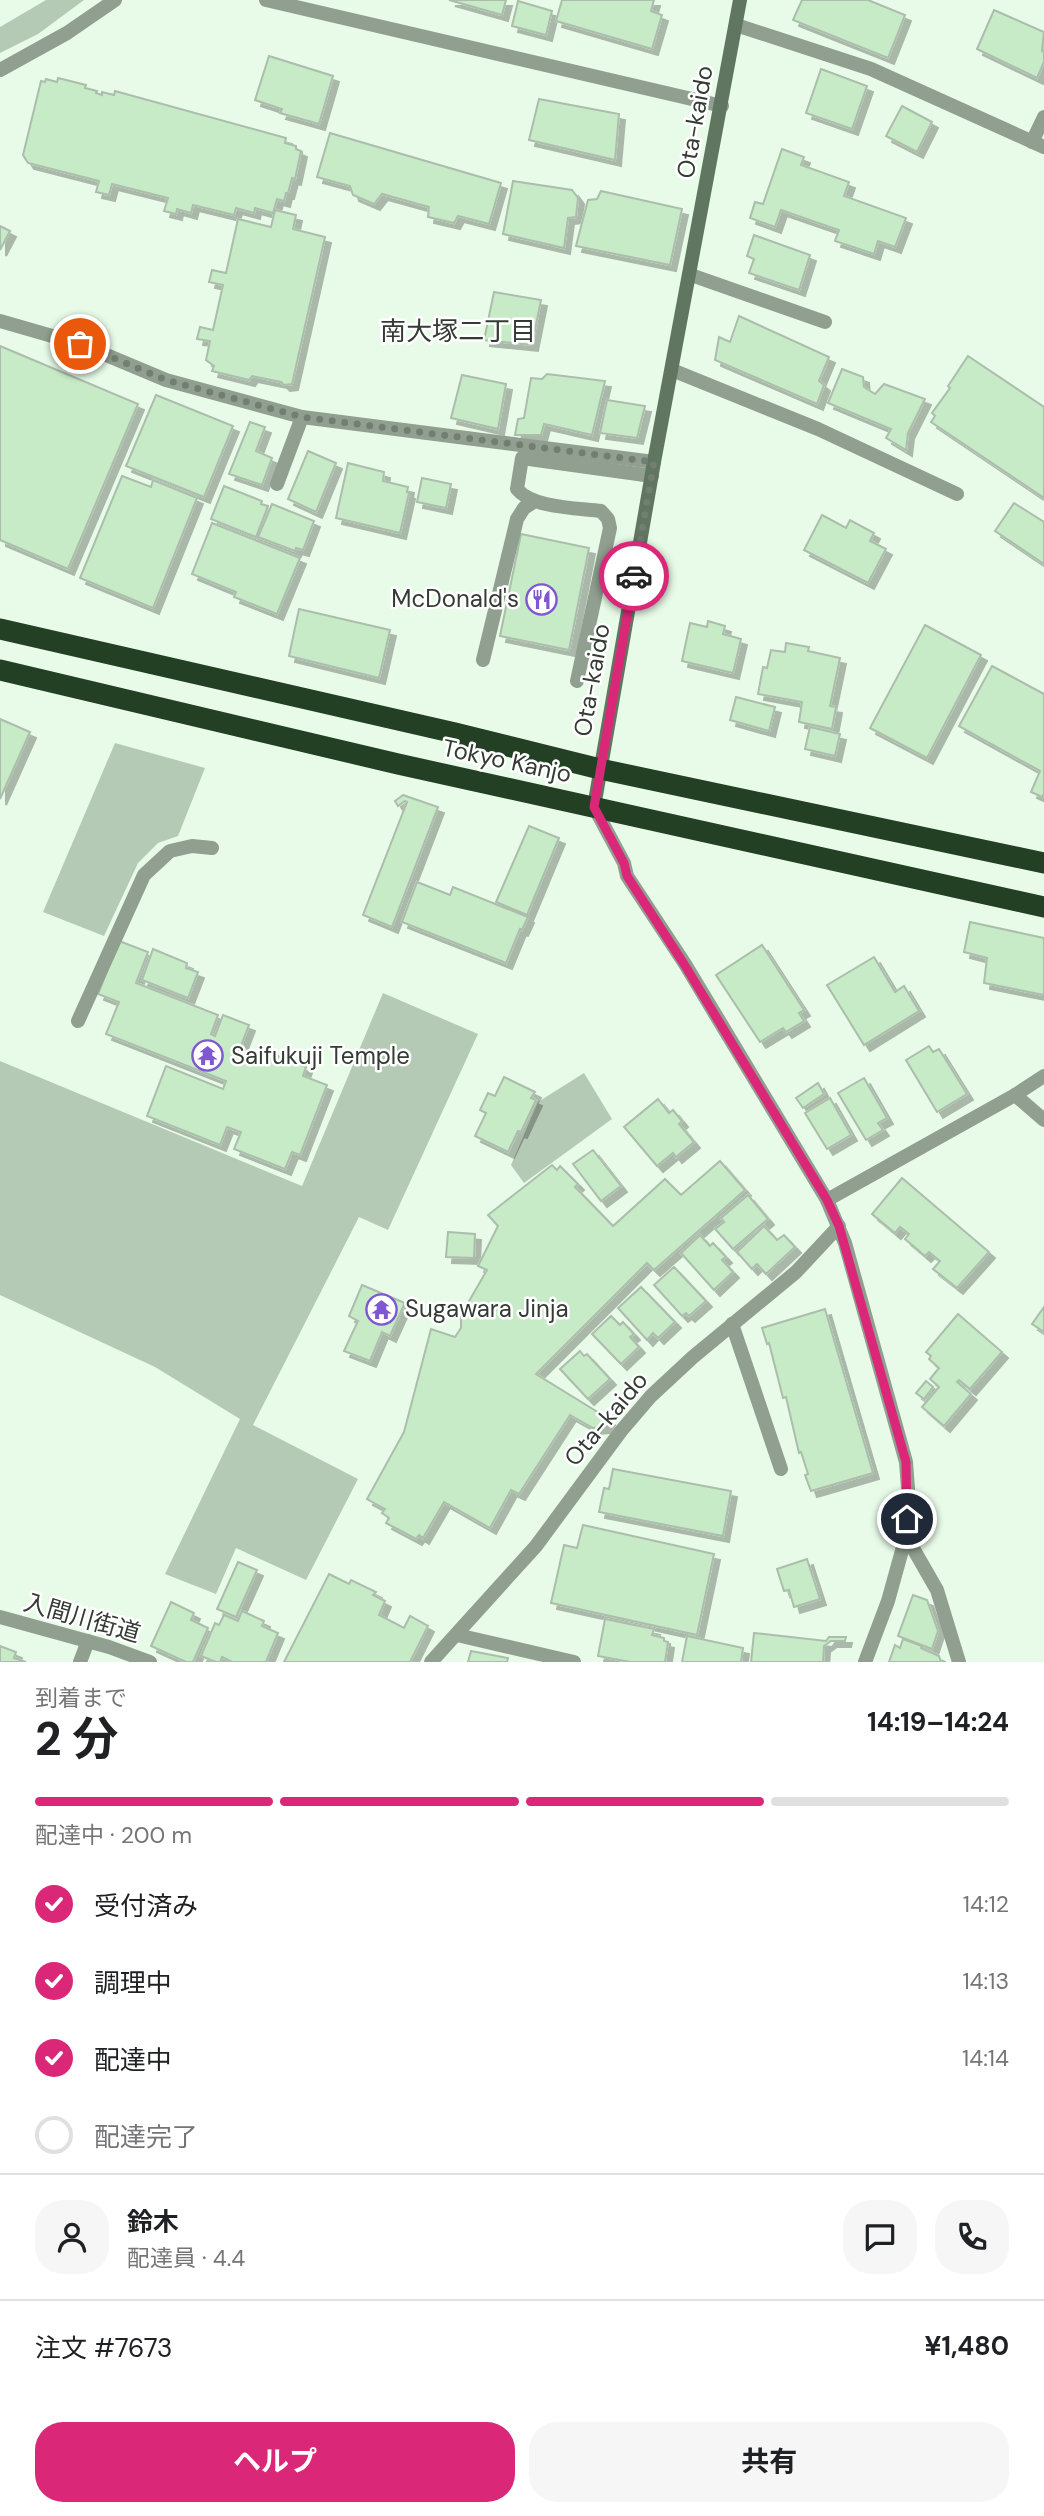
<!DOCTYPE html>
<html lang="ja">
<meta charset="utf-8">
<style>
:root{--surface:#fff;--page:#f6f6f6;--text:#202124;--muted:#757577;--line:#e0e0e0;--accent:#db2777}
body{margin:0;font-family:"DM Sans","Noto Sans JP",sans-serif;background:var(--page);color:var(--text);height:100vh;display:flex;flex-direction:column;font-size:26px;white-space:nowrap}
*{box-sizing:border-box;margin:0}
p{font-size:23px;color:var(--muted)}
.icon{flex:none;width:38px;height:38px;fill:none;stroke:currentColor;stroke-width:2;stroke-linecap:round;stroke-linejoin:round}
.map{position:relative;height:1662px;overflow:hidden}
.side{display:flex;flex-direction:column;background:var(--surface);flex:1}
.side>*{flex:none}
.pin{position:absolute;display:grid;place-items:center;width:60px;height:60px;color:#fff;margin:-30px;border:4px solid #fff;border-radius:50%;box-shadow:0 2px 7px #0007}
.courier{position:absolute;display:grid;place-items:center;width:70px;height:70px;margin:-35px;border:5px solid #db2777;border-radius:50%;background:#fff;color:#222;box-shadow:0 2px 9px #0007}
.headline em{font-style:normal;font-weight:700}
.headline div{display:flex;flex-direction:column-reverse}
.headline{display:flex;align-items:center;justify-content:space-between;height:119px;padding:0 35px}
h1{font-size:46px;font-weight:700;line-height:52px}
.bar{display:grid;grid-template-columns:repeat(4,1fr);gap:10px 7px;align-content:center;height:84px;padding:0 35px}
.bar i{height:9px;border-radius:5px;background:var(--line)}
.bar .active{background:var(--accent)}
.bar p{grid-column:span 4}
.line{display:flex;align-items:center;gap:18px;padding:0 35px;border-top:2px solid var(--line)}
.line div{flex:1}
.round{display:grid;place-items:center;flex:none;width:74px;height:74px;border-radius:28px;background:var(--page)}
ol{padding:0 35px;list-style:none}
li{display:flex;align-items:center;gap:21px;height:77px}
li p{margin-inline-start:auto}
li .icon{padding:7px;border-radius:50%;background:var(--accent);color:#fff;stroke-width:4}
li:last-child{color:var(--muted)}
li i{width:38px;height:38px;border:4px solid var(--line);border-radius:50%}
.cta{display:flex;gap:14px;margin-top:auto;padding:14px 35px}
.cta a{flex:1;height:80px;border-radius:28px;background:var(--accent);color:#fff;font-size:28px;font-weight:700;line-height:80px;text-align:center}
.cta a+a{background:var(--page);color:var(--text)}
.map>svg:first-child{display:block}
.green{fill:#b5cab5}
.building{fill:#c7eac7;stroke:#abbdab;stroke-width:2;filter:url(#shadow)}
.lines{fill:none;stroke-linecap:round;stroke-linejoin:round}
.lane{stroke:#909f90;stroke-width:14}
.street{stroke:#909f90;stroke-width:14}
.secondary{stroke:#617661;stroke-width:14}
.highway{stroke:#234024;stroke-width:21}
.done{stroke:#737e73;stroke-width:7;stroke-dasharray:0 12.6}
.route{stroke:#db2777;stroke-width:9}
.labels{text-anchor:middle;stroke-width:5;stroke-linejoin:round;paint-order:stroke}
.street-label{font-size:24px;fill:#343b34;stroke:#fff}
.poi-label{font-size:24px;fill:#343b34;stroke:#fff;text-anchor:start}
.neighbourhood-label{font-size:26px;fill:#343b34;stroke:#fff}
</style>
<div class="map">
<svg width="1044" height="1662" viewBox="0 0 1044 1662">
<defs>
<filter id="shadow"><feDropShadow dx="6" dy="6" stdDeviation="0" flood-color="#0004"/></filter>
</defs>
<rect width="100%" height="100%" fill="#e8fbe8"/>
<g class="green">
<polygon points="46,0 84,0 38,34 0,53 0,27"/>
<polygon points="115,743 205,768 178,836 158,843 138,863 104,936 43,912"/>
<polygon points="383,993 478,1034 388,1230 359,1217 253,1425 358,1479 306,1580 236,1548 216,1594 165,1574 240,1419 155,1367 0,1295 0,1061 302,1186"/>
<polygon points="584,1073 612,1119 524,1183 511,1165 538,1102"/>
</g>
<g class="building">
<polygon points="449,0 506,0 502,15"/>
<polygon points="562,0 654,0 651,11 662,15 652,49 556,21"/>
<polygon points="802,0 868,0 905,15 888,58 793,20"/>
<polygon points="518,1 552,11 546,35 512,26"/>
<polygon points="994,10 1044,32 1042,51 1044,52 1044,62 1037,78 977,49"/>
<polygon points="269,56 333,76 319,124 280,113 282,109 255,100"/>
<polygon points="821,69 867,86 852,129 806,113"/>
<polygon points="58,78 86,85 85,88 97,91 96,93 102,95 102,92 114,95 115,91 286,138 285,143 296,146 296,149 301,151 295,179 292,178 288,193 286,193 284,201 277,199 273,213 255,208 254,213 236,208 234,215 193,205 191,213 177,209 176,214 164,211 168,198 112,184 109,195 96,192 99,181 28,163 23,155 41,81 45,82 46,79 57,82"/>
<polygon points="539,99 619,114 615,160 529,140"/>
<polygon points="902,106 932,122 917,152 886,136"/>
<polygon points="330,133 501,183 489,224 458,216 454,223 428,217 429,207 382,194 374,204 353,195 350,186 317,177"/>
<polygon points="782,149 804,157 801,165 849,182 844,196 906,218 895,247 878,241 874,254 835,241 839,230 781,210 775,227 750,218 755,202 763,204"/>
<polygon points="513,181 572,190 578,198 576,217 568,218 564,248 503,234"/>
<polygon points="601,191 682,209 670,265 576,246 588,200 597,199"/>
<polygon points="275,210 296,215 293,229 325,237 292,384 284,385 281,382 252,376 249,380 212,371 214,366 206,360 210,341 197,339 200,327 213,330 223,285 209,282 212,270 226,273 238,219 271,227"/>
<polygon points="0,226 10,231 0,250"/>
<polygon points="754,235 810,255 799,290 749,273 754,259 747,256"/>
<polygon points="494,292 541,300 532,345 484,340"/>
<polygon points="739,316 829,357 819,381 824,385 817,404 715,360 719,337 730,342"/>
<polygon points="0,346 138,404 68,569 0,540"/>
<polygon points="968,356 1044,407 1044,498 931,422 935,416 932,413 950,388 948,386"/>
<polygon points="842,369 863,377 864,387 875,394 884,384 925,399 908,433 906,450 886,438 891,429 828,403"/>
<polygon points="547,374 605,381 592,435 544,424 541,435 515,435 518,419 524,418 531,378 542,379"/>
<polygon points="462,375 506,384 498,429 451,418"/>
<polygon points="156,395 233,426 204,497 126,466"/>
<polygon points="607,400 645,406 637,438 600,433"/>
<polygon points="250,422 265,427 256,451 272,458 262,485 229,474"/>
<polygon points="308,451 336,463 316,512 288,499"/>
<polygon points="348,463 384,472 383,481 408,487 407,492 409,493 400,533 336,518"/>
<polygon points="122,476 151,487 153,480 197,498 153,608 80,578"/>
<polygon points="422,478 451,484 446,508 417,502"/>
<polygon points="224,486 262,501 261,504 268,506 256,537 211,519"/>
<polygon points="1014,503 1044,522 1044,564 995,531"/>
<polygon points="272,504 314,521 303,550 296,548 295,551 258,537"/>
<polygon points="822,515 846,528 850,520 874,533 870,541 886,549 868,583 804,550"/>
<polygon points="212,523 300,558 277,614 234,597 236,592 192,574"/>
<polygon points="521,534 589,548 569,650 500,636"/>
<polygon points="299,609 390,630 379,678 289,656"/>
<polygon points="708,621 725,626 723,634 741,639 733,673 682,661 690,623 707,627"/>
<polygon points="925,625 981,655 927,758 870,728"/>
<polygon points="786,643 809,647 808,651 840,658 830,706 836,707 832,729 799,722 802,702 758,694 763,667 767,668 771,650 785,652"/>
<polygon points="992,666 1044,694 1044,794 1042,797 1031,792 1040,771 959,726"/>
<polygon points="736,697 775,707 769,731 730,720"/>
<polygon points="0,719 30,732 0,799"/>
<polygon points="810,727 840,734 835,756 805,749"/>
<polygon points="403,795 438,807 392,927 363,915 407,802 405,801 398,806 395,801"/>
<polygon points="529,826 559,838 527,915 496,902"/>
<polygon points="417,882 450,895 453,887 528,917 522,930 520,929 506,963 402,922"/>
<polygon points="970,922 1044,938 1044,995 984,983 987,958 964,952"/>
<polygon points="119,941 148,952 136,983 218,1015 211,1034 215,1036 223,1015 249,1025 239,1051 269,1063 273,1054 306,1067 303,1076 327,1085 300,1155 292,1152 285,1169 234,1149 241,1132 227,1127 220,1145 147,1116 166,1066 223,1089 226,1081 106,1034 119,1002 98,994"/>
<polygon points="762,945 804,1010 799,1013 804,1021 786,1032 783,1028 760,1042 716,975"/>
<polygon points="153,949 187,963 186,968 198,972 188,998 142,980"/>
<polygon points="874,957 895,992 904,986 919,1011 864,1045 827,985"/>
<polygon points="929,1046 933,1052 939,1049 967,1094 937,1112 906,1060"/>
<polygon points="504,1077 535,1092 531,1098 536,1100 521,1132 518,1131 508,1152 475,1136 486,1113 480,1110 488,1093 495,1096"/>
<polygon points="864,1078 887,1118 878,1123 883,1130 866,1140 838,1093"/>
<polygon points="818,1083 824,1094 803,1108 796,1098"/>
<polygon points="830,1098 851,1135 827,1149 805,1113"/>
<polygon points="658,1099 669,1113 673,1110 682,1121 679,1124 694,1142 676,1157 673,1153 657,1166 624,1127"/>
<polygon points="593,1150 621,1186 601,1201 573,1164"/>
<polygon points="720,1161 745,1190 654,1270 647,1263 536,1374 609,1419 604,1427 593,1428 570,1415 519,1494 511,1490 490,1528 444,1502 423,1538 419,1535 416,1539 386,1523 389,1518 382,1513 385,1509 367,1499 404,1432 431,1329 455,1337 461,1328 461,1315 487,1270 478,1266 498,1226 488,1215 552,1165 557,1170 560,1166 578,1184 575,1187 613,1226 665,1179 681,1195"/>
<polygon points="902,1178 989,1252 957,1288 933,1269 940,1261 929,1252 925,1256 905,1239 909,1234 900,1227 895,1233 872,1214"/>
<polygon points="748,1195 768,1219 733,1249 715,1229 724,1222 721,1218"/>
<polygon points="764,1226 777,1240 784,1235 795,1247 766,1274 757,1264 752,1269 737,1252"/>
<polygon points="448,1232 475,1234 474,1258 446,1257"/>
<polygon points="700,1235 710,1246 713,1243 726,1257 722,1260 733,1272 714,1290 681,1253"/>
<polygon points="674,1267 706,1301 689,1316 686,1313 682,1316 654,1285"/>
<polygon points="362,1285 405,1303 390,1336 382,1332 370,1361 344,1351 358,1321 349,1316"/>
<polygon points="641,1287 675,1322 658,1338 653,1333 647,1340 618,1308"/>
<polygon points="1044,1307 1044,1332 1032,1324"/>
<polygon points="825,1309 873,1473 811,1491 805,1475 808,1474 801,1452 799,1453 786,1397 783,1398 769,1343 767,1344 762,1328"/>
<polygon points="958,1314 1002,1352 970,1389 959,1380 957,1382 971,1394 944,1426 922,1407 939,1387 930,1379 939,1368 929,1359 931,1356 926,1352"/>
<polygon points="611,1316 620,1325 623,1322 634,1334 630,1337 639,1347 621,1364 592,1334"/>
<polygon points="580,1351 584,1356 587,1354 610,1379 588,1399 560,1369"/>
<polygon points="926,1381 933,1387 924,1399 916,1393"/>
<polygon points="613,1469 731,1491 723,1536 599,1512 604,1488 609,1489"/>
<polygon points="583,1525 714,1554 697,1635 551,1603 564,1545 577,1548"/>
<polygon points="807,1559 820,1599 794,1607 789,1590 784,1591 777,1569"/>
<polygon points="238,1562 257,1570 236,1617 217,1609"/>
<polygon points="329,1574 349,1584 351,1580 376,1592 373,1595 385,1601 379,1615 404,1628 410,1616 428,1626 410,1662 284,1662"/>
<polygon points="913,1595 927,1600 938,1631 932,1649 898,1636"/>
<polygon points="171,1602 194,1613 191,1620 208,1628 193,1662 186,1662 151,1646"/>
<polygon points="242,1611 264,1621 262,1626 278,1633 266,1662 232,1662 222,1657 220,1662 216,1662 201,1656 215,1623 219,1625 224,1615 238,1621"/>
<polygon points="605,1619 654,1629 652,1635 664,1638 664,1641 668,1642 665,1662 630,1662 598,1656"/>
<polygon points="754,1633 826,1641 829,1637 846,1637 845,1641 831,1641 824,1646 823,1662 751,1662"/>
<polygon points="687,1636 743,1648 741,1662 682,1662"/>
<polygon points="903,1639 922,1646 921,1648 939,1656 941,1662 889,1662 895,1645 900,1648"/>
<polygon points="0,1646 16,1652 14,1658 26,1662 0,1662"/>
<polygon points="471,1651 508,1658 507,1662 468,1662"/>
</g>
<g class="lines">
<g class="lane">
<polyline points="672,370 818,429 957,494"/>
<polyline points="277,484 302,417"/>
<polyline points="483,660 517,519 524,508 535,501"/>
<path d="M577,681L610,528L608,519L601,511C577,508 532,508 517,489L522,458L652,476"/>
<polyline points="78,1021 144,875 170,851 192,846 212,848"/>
<polyline points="732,1324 781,1469"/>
<polyline points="457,1635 574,1662"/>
<polyline points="80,1662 88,1641"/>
</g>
<g class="street">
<polyline points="266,0 722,106"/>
<polyline points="736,25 871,69 1044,147"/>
<polyline points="0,70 67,33 115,0"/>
<polyline points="1032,142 1044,117"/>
<polyline points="691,275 825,322"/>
<polyline points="0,321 80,344 166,380 302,417 654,462"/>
<polyline points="594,807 624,863 627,876 685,964 827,1200 845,1243 906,1462 909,1502 906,1536 888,1601 865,1662"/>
<polyline points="1015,1095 1044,1120"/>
<polyline points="827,1200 1015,1095 1044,1076"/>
<polyline points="906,1536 937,1590 959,1662"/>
<polyline points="0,1617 109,1647 150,1662"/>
<polyline points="431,1662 536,1546 621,1431 651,1396 693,1357 796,1272 839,1226"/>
</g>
<polyline class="secondary" points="594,807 654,462 740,0"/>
<g class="highway">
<polyline points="0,629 455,733 600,769 1044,863"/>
<polyline points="0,670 398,764 1044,907"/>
</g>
</g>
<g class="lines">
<polyline class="done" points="80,344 166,380 302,417 654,462 634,576"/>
<polyline class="route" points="634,576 594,807 624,863 627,876 684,964 827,1200 839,1226 906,1462 907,1519"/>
</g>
<defs>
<symbol id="restaurant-ring" viewBox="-11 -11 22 22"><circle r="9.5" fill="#fff" stroke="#7f57d0" stroke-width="1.5"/><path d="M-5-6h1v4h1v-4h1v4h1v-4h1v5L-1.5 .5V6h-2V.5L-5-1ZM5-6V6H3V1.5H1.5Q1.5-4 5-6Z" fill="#7f57d0"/></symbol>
<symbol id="temple-ring" viewBox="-11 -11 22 22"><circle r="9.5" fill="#fff" stroke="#7f57d0" stroke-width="1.5"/><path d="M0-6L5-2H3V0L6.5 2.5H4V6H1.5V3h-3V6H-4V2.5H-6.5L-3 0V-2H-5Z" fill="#7f57d0"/></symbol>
</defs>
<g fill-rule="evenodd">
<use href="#restaurant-ring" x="524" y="582" width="35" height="35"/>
<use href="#temple-ring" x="190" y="1038" width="35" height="35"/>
<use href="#temple-ring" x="364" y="1292" width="35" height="35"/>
</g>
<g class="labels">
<g class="street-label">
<text transform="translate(695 122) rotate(-80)" y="8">Ota-kaido</text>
<text transform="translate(592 680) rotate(-80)" y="8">Ota-kaido</text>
<text transform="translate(507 761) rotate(12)" y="8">Tokyo Kanjo</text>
<text transform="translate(606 1419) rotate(-50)" y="8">Ota-kaido</text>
<text transform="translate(82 1618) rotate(16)" y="8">入間川街道</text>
</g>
<g class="poi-label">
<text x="519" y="607" text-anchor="end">McDonald's</text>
<text x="231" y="1064">Saifukuji Temple</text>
<text x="405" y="1317">Sugawara Jinja</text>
</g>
<g class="neighbourhood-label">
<text x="458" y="340">南大塚二丁目</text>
</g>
</g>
</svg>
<div class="pin" style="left:80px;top:344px;background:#ea580c"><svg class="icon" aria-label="bag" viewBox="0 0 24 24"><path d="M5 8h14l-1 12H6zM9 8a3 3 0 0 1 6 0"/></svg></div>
<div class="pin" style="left:907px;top:1519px;background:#1f2937"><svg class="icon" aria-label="home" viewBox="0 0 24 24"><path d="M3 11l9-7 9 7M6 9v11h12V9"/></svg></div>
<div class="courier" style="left:634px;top:576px"><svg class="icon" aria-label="car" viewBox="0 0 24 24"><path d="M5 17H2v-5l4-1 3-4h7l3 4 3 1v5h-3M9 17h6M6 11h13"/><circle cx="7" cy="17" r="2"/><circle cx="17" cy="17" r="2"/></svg></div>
</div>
<section class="side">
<div class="headline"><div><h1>2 分</h1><p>到着まで</p></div><em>14:19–14:24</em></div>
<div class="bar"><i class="active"></i><i class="active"></i><i class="active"></i><i></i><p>配達中 · 200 m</p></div>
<ol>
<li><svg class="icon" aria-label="check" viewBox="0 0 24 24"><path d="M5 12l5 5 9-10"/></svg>受付済み<p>14:12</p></li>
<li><svg class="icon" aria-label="check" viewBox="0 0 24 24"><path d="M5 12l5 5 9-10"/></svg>調理中<p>14:13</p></li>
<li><svg class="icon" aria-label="check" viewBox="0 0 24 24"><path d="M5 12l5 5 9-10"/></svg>配達中<p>14:14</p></li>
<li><i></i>配達完了</li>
</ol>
<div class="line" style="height:126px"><a class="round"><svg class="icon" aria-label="person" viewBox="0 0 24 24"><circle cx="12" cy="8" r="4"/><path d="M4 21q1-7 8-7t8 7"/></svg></a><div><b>鈴木</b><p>配達員 · 4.4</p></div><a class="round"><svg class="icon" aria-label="chat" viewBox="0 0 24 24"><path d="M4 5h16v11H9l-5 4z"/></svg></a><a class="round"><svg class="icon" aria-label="phone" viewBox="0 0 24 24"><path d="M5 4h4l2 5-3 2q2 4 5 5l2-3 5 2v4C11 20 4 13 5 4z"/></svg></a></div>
<div class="line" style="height:91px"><div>注文 #7673</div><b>¥1,480</b></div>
<div class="cta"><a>ヘルプ</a><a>共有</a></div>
</section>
